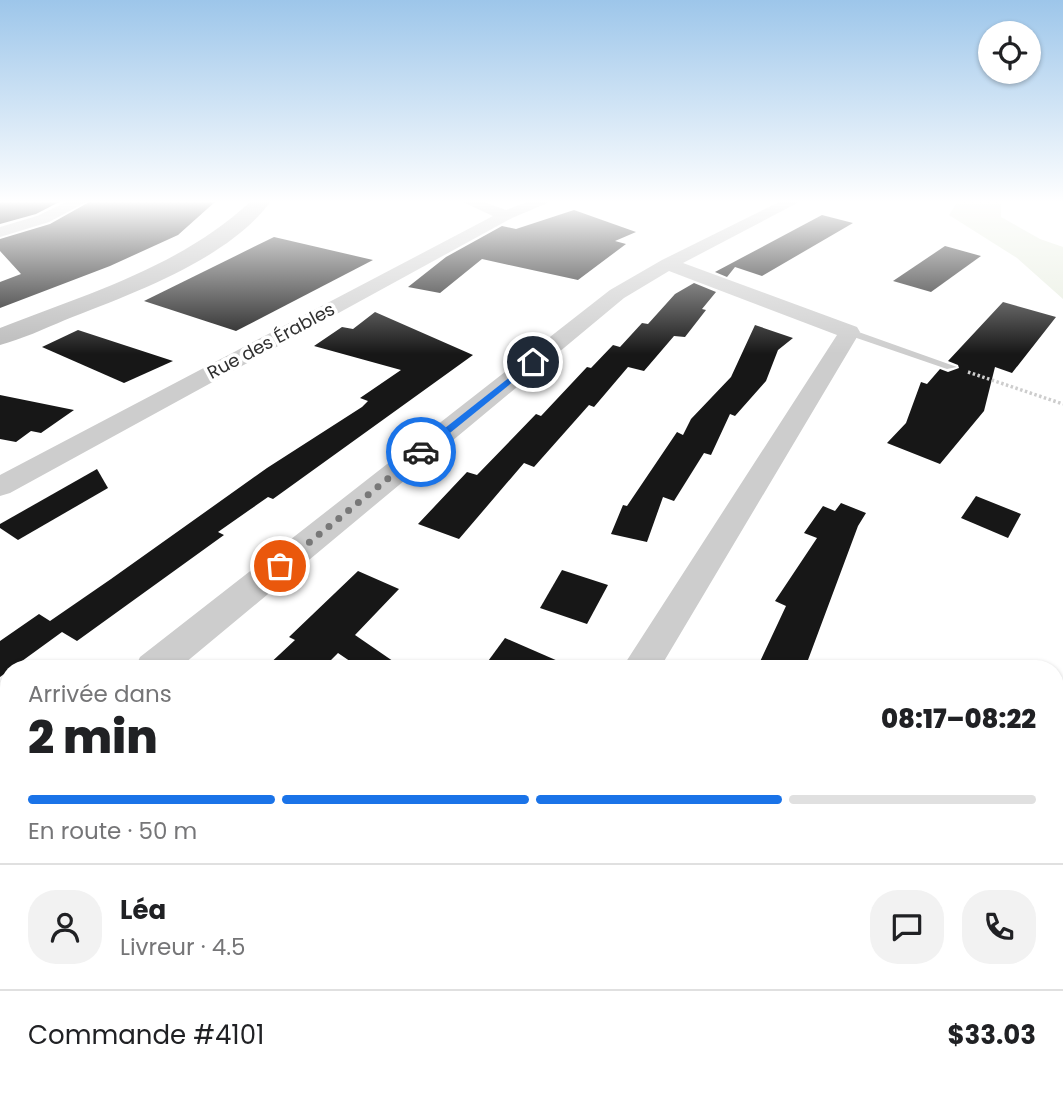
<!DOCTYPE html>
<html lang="fr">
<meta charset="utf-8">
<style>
:root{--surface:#fff;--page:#f2f2f2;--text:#202124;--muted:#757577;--line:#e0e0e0;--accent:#1a73e8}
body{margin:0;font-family:Poppins,sans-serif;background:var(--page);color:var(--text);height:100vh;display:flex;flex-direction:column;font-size:26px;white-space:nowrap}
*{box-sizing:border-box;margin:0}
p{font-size:23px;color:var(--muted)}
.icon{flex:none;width:38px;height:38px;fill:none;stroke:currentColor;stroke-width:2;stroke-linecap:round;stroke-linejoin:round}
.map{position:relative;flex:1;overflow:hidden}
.sheet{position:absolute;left:0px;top:660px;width:1064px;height:436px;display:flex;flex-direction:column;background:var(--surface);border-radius:28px 28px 0 0;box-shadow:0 2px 5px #0004}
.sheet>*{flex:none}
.buttons{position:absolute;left:978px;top:21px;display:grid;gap:14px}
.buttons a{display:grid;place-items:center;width:63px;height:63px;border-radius:50%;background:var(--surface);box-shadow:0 2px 5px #0004;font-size:35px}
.pin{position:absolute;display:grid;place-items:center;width:60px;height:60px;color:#fff;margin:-30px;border:4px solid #fff;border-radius:50%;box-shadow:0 2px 7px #0007}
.courier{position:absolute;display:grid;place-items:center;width:70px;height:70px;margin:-35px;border:5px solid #1a73e8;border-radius:50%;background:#fff;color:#222;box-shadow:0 2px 9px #0007}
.head em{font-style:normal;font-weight:800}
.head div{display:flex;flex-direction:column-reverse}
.head{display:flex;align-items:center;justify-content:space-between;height:119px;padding:0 28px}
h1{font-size:46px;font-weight:800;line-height:52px}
.bar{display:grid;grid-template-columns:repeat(4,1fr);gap:10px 7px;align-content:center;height:84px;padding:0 28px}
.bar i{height:9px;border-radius:5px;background:var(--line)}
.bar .selected{background:var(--accent)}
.bar p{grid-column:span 4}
.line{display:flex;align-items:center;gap:18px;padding:0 28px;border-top:2px solid var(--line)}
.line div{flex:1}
.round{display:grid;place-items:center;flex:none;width:74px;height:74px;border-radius:28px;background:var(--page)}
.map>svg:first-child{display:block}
.green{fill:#e7eddf}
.building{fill:#171717}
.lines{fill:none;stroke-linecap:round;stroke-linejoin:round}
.path{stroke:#cdcdcd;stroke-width:3.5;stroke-dasharray:2.5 2.5;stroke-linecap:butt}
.lane{fill:#cdcdcd;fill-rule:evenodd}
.street{fill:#cdcdcd;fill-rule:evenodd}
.secondary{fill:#bababa;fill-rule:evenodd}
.route{fill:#1a73e8}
.done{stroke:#787878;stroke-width:7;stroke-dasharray:0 12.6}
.labels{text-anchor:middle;stroke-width:7;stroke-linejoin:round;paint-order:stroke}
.far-street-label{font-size:18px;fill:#303030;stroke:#fff}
</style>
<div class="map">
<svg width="1063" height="1094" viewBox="0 0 1063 1094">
<rect width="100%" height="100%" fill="#fff"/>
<polygon class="green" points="958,201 1001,201 1001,217 1040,239 1063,247 1063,299 1017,258 949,215"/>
<g class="building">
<polygon points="0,201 61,201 36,214 0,224"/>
<polygon points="91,201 216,201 178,235 110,266 0,308 0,282 21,274 0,251 0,239 50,224"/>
<polygon points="574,210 636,232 615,241 626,244 578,280 482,259 440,293 408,287 446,257 502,226 516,229"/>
<polygon points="822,215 853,223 762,276 735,267 727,277 715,272"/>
<polygon points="274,237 373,260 236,331 144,301"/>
<polygon points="945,246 981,256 931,292 893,281"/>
<polygon points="694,283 716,292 702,309 706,310 685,337 674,336 644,371 628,367 594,407 589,405 534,467 524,463 459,539 418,524 467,472 477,475 536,414 541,416 587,367 591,368 613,345 620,347 642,323 648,324 675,294"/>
<polygon points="1003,302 1056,317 1012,373 995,367 984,411 940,464 887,443 906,423 921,382 927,384 940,369 948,372 959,368 958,365 948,361"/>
<polygon points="375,312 473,355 273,499 268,497 218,532 224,535 77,641 62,632 0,677 0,641 39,614 50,621 111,579 267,468 362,407 368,401 360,398 401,370 314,346 342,327 353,329"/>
<polygon points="755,325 793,338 778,350 766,381 735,416 730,414 711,455 704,453 674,501 663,497 647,542 611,534 623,505 627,506 677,432 683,435 691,419 731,377"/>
<polygon points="78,330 173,361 124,383 42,347"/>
<polygon points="0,395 74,410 41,433 31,431 16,442 0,439"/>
<polygon points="97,469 108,488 18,540 0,528 0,524"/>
<polygon points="976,496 1021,514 1008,538 961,518"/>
<polygon points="841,503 866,513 858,526 805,668 757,668 786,606 775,601 817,538 804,533 823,506 835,511"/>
<polygon points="562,570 608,585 587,624 540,608"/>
<polygon points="358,571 399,589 355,635 403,668 360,668 338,653 323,668 265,668 295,640 289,637"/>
<polygon points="505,638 574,668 483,668"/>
</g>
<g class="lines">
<polyline class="path" points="968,372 1063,404"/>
<polygon class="lane" points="845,330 853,330 957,367 947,369 845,334"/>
<g class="street">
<polygon points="68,201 88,201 49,222 0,237 0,227 37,216"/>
<polygon points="460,201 482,201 506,210 530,201 552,201 512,218 10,493 0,496 0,475 493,216"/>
<polygon points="781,201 801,201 683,263 857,327 860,332 660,668 622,668 837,335 669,271 624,298 179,668 135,668 140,657 610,290 662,260"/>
<polygon points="9,764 9,806 0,809 0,767"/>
<polygon points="351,1087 410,1087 408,1094 348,1094"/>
</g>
<path class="secondary" d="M251,201H271C228,260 131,294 65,320C44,329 22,339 0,345V328C87,294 182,266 251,201Z"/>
</g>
<linearGradient id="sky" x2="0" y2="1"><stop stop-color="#9dc6ea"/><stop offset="0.57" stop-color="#fff"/><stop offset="1" stop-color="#fff" stop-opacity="0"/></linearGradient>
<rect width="1063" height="354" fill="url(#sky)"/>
<polygon class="route" points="533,359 536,363 424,454 417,454 417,450"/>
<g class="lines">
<polyline class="done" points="280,566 421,452"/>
</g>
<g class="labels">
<g class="far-street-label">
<text transform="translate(271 341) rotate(-28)" y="6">Rue des Érables</text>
</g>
</g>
</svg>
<div class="buttons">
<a><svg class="icon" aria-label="locate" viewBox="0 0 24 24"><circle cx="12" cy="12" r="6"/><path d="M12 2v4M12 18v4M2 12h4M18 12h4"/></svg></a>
</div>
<div class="pin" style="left:280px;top:566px;background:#ea580c"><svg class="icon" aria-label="bag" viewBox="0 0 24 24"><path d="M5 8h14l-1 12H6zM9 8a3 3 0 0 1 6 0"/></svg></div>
<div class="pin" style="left:533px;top:362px;background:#1f2937"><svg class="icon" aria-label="home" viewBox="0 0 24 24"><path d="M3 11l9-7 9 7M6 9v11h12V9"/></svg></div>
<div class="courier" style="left:421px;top:452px"><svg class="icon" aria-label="car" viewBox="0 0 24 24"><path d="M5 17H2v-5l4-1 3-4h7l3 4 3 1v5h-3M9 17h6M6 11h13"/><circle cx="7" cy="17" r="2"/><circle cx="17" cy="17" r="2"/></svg></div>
<section class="sheet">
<div class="head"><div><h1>2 min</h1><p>Arrivée dans</p></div><em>08:17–08:22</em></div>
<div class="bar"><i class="selected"></i><i class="selected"></i><i class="selected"></i><i></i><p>En route · 50 m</p></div>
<div class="line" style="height:126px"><a class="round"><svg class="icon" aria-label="person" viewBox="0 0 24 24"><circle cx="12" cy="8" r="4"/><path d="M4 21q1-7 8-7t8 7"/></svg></a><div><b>Léa</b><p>Livreur · 4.5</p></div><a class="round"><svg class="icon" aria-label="chat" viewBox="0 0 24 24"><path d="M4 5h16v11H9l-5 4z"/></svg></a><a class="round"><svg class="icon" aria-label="phone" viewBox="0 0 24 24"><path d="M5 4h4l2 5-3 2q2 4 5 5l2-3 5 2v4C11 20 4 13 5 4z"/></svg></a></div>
<div class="line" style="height:91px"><div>Commande #4101</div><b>$33.03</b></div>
</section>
</div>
